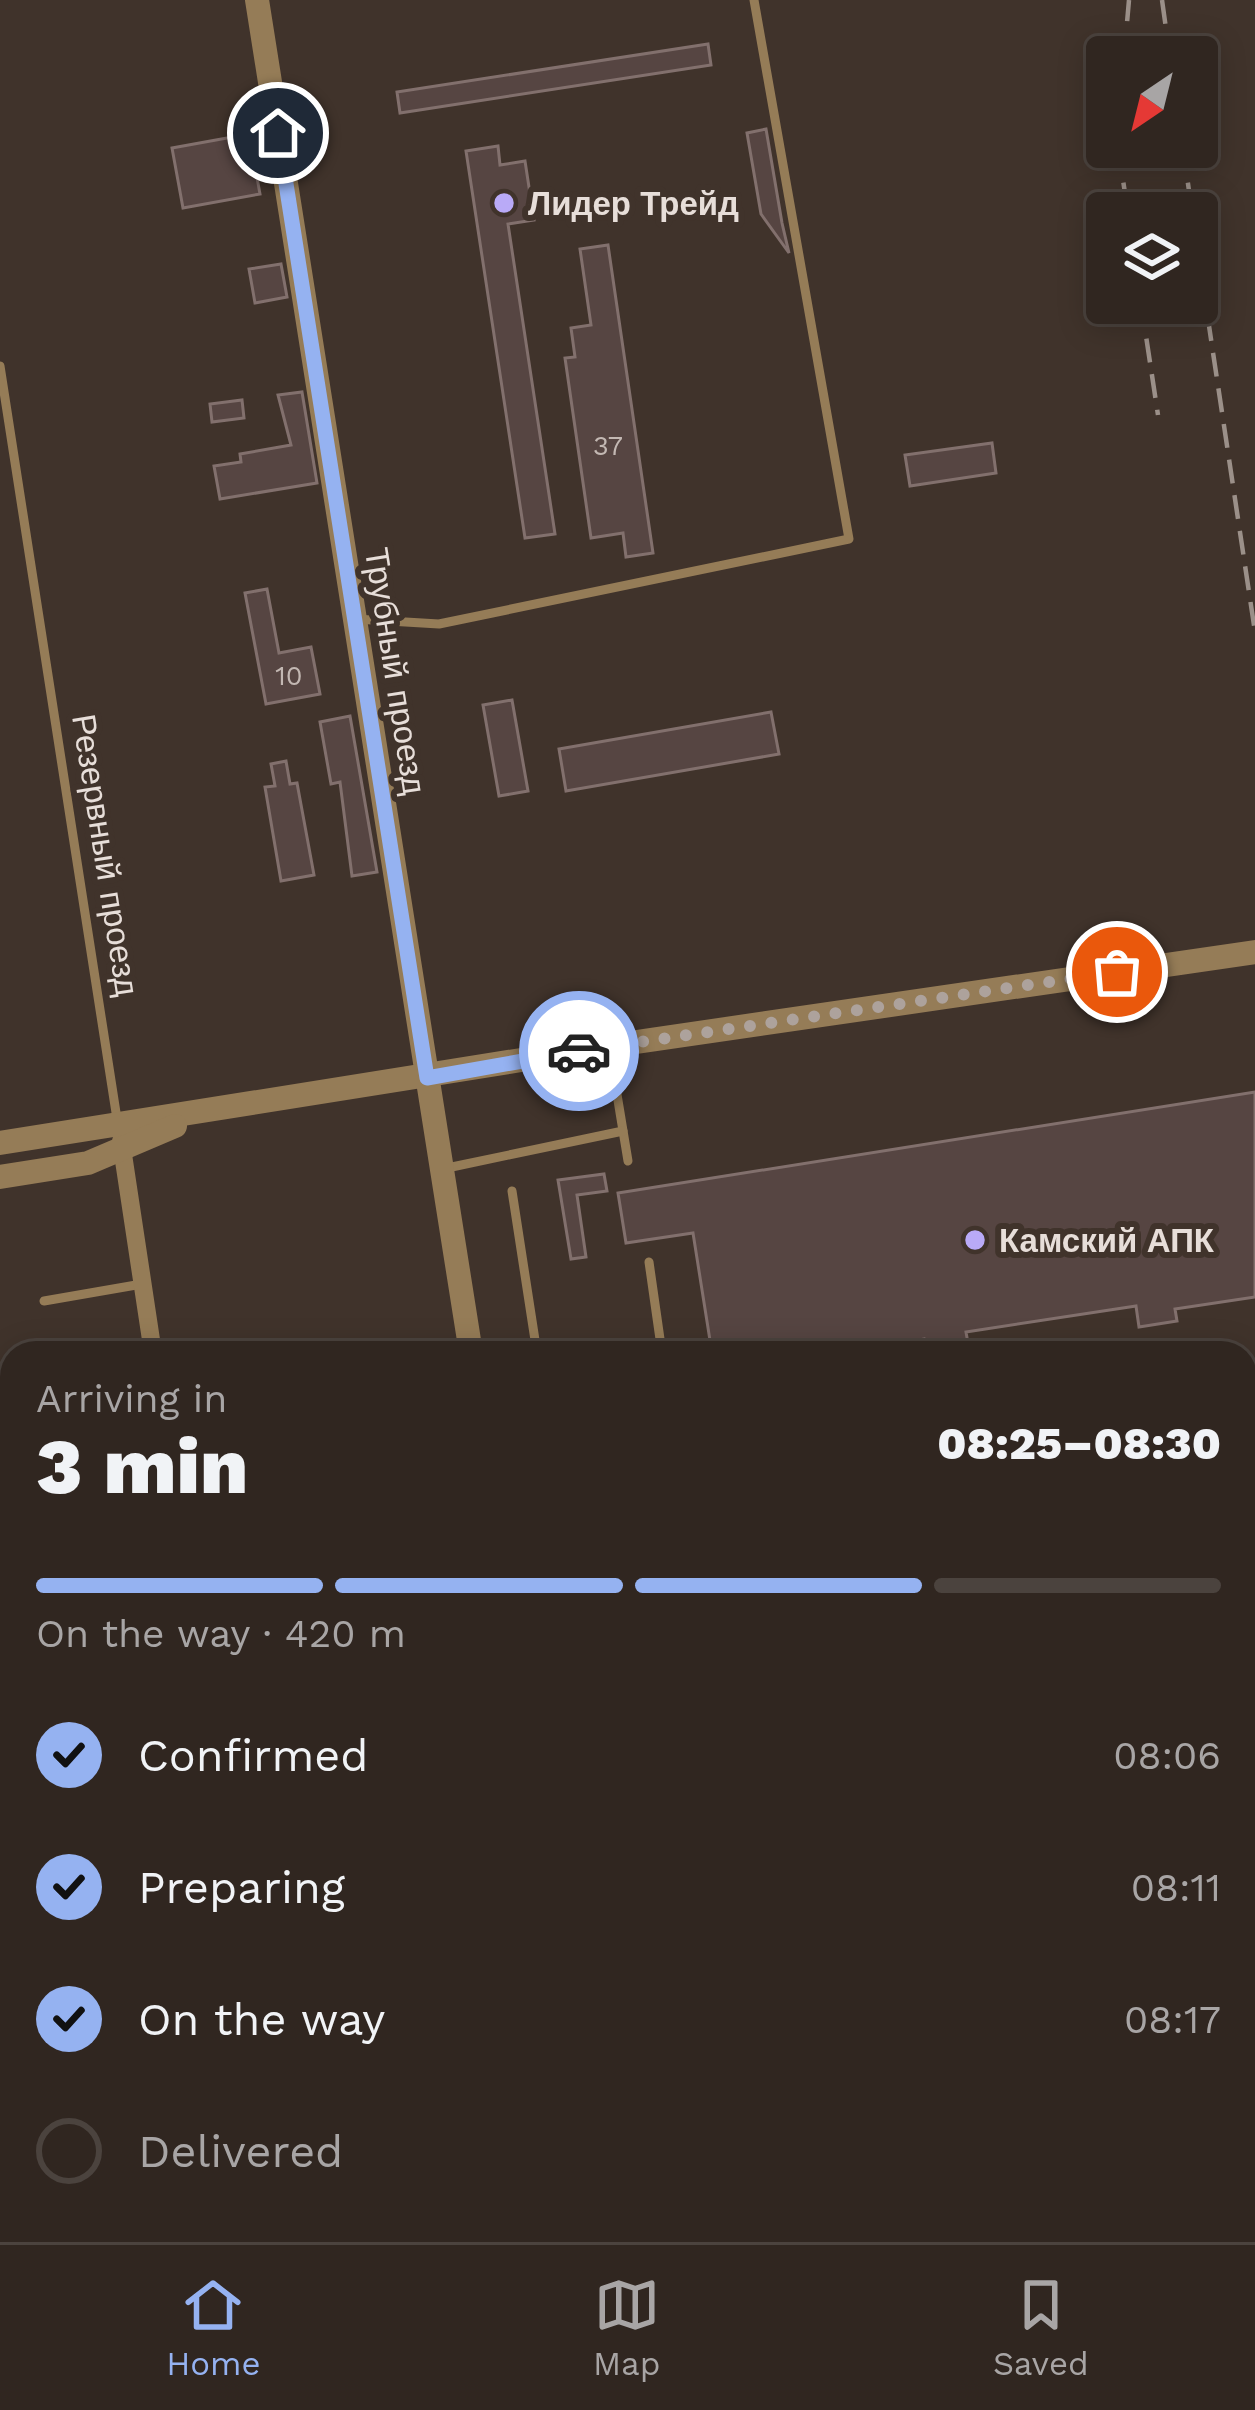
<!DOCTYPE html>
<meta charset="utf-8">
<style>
:root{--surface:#302620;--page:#3c322d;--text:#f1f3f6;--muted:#a8a5a5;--line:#4b433e;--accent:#95b2f1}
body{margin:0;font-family:"Work Sans",sans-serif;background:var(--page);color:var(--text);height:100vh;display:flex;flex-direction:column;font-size:45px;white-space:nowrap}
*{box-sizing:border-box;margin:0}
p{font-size:39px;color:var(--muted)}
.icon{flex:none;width:66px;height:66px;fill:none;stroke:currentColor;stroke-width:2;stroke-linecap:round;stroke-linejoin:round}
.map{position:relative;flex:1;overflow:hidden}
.panel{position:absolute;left:0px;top:1341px;width:1257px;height:903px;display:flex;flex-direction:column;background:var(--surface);border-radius:36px 36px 0 0;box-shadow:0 6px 30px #0003,0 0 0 3px var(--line)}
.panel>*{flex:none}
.needle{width:78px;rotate:215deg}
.controls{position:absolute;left:1086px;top:36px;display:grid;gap:24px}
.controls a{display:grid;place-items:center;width:132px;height:132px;border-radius:12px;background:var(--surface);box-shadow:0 6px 30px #0003,0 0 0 3px var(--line);font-size:60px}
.pin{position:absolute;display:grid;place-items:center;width:102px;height:102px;color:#fff;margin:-51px;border:6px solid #fff;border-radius:50%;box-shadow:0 3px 12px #0007}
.courier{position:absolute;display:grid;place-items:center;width:120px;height:120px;margin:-60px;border:9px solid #95b2f1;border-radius:50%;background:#fff;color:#222;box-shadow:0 3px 15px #0007}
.head em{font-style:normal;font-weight:800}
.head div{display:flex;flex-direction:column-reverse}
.head{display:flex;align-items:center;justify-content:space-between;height:204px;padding:0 36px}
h1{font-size:78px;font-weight:800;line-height:90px}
.bar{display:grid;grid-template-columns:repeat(4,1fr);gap:18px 12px;align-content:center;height:144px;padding:0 36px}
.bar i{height:15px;border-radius:9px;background:var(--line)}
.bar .selected{background:var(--accent)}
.bar p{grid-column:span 4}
ol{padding:0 36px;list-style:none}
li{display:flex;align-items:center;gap:36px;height:132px}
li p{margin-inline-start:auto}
li .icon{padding:12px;border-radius:50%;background:var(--accent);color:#111;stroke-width:4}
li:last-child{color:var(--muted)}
li i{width:66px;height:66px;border:6px solid var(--line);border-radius:50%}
.tab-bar{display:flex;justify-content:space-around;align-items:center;height:168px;border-top:3px solid var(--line);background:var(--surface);font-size:33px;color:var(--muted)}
.tab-bar a{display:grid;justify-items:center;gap:6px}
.tab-bar .selected{color:var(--accent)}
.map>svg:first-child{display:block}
.building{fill:#564542;stroke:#82706d;stroke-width:3}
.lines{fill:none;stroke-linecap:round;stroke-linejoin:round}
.path{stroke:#8f847e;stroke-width:3;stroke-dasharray:3 9;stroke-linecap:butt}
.service{stroke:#957c57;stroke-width:9}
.minor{stroke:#957c57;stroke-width:18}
.tertiary{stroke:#957c57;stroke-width:24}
.rail{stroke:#9b9089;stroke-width:4.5;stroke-dasharray:24 12;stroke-linecap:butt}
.done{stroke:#ada29c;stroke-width:12;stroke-dasharray:0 21.6}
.route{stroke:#95b2f1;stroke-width:15}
.poi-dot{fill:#b9aaf7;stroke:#40332b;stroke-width:4.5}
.labels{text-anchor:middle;stroke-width:12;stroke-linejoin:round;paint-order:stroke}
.number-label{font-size:27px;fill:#c3b8b3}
.poi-label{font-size:33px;font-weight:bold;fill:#e7ded9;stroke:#40332b;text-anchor:start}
.street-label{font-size:33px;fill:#e7ded9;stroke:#40332b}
</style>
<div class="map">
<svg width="1255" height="2242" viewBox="0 0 1255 2242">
<rect width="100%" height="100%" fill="#40332b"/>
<g class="building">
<polygon points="708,44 711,65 400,113 397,92"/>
<polygon points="766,129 782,223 789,253 761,214 747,133"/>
<polygon points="249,134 260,194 183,208 172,148"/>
<polygon points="498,146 500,165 525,161 534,220 508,224 555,534 525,538 466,151"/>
<polygon points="608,245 653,553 626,557 623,533 591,538 565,358 575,357 571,328 591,325 580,249"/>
<polygon points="281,264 287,297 255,303 249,269"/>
<polygon points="302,392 317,483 220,499 214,466 241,462 240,454 291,445 278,395"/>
<polygon points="242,400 244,418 212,422 210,404"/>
<polygon points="992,443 996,473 910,486 905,455"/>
<polygon points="267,589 279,653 311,647 320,694 266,704 245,593"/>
<polygon points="512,700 528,791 499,796 483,705"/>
<polygon points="771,712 779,754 566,791 559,749"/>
<polygon points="350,716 377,872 352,876 340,782 331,784 320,722"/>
<polygon points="286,761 290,784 297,783 314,875 281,881 265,787 275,786 271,764"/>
<polygon points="1255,1092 1255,1297 1175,1309 1177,1321 1139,1327 1136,1306 966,1332 969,1349 944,1353 926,1353 924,1339 852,1353 712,1353 693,1233 626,1243 618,1193"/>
<polygon points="604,1174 607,1191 577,1195 586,1257 571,1259 558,1180"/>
</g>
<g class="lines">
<g class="path">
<polyline points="216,2232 218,2242"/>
<polyline points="683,2232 684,2242"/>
</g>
<g class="service">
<polyline points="0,366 117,1119"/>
<polyline points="355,619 439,624 849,539 754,0"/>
<polyline points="609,1046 628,1161"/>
<polyline points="447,1168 623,1131"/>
<polyline points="512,1191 537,1353"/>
<polyline points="649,1262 662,1353"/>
<polyline points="44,1301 142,1284"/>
<polyline points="1038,2232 1039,2242"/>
</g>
<g class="minor">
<polyline points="121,1141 153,1353"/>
<polyline points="294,2232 295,2242"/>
</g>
<g class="tertiary">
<polyline points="257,0 471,1353"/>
<polyline points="0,1143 609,1046 1255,952"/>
<polyline points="0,1177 88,1163 175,1126"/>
<polyline points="609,2232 611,2242"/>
</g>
<g class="rail">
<polyline points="1162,0 1170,57"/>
<polyline points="1124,57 1129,0"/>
<polyline points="1118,147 1128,213"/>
<polyline points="1183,147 1192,213"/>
<polyline points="1197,246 1255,632"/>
<polyline points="1141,303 1158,415"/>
<polyline points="1245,1749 1255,1747"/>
</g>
</g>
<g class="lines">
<polyline class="done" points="579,1051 1117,972"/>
<polyline class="route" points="278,133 427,1078 579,1051"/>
</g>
<g class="poi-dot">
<circle cx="504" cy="203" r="12"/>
<circle cx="975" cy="1240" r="12"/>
</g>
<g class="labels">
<g class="number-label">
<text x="608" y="455">37</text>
<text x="289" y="685">10</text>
</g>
<g class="poi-label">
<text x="528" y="215">Лидер Трейд</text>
<text x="999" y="1252">Камский АПК</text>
</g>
<g class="street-label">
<text transform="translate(396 671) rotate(81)" y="12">Трубный проезд</text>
<text transform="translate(106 855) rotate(81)" y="12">Резервный проезд</text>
</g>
</g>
</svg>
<div class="controls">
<a><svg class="needle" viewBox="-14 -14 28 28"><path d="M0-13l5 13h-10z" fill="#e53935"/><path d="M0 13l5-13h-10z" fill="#a8a5a5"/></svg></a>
<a><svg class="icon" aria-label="layers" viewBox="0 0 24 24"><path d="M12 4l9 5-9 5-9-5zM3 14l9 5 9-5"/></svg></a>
</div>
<div class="pin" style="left:1117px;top:972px;background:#ea580c"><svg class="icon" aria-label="bag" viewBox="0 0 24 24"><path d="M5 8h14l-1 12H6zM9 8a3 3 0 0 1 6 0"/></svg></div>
<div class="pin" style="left:278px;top:133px;background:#1f2937"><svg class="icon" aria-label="home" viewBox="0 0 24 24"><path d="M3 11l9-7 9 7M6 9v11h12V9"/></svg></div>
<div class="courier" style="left:579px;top:1051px"><svg class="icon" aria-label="car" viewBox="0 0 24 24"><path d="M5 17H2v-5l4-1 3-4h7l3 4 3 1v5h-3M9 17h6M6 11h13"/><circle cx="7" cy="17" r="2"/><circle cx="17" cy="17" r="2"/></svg></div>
<section class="panel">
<div class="head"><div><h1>3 min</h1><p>Arriving in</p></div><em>08:25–08:30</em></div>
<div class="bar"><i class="selected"></i><i class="selected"></i><i class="selected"></i><i></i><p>On the way · 420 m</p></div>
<ol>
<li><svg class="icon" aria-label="check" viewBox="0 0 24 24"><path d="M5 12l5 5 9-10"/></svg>Confirmed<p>08:06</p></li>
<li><svg class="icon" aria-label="check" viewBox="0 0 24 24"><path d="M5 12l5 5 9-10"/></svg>Preparing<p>08:11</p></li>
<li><svg class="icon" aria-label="check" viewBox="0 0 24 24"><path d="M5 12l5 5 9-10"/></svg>On the way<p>08:17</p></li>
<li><i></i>Delivered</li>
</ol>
</section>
</div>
<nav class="tab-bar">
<a class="selected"><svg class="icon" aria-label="home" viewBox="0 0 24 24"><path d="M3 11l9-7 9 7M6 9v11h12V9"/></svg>Home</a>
<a><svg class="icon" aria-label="map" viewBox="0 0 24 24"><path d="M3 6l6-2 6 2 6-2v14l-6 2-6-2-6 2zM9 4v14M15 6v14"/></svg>Map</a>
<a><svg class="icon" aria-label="saved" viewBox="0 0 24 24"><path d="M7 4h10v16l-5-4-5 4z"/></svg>Saved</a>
</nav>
